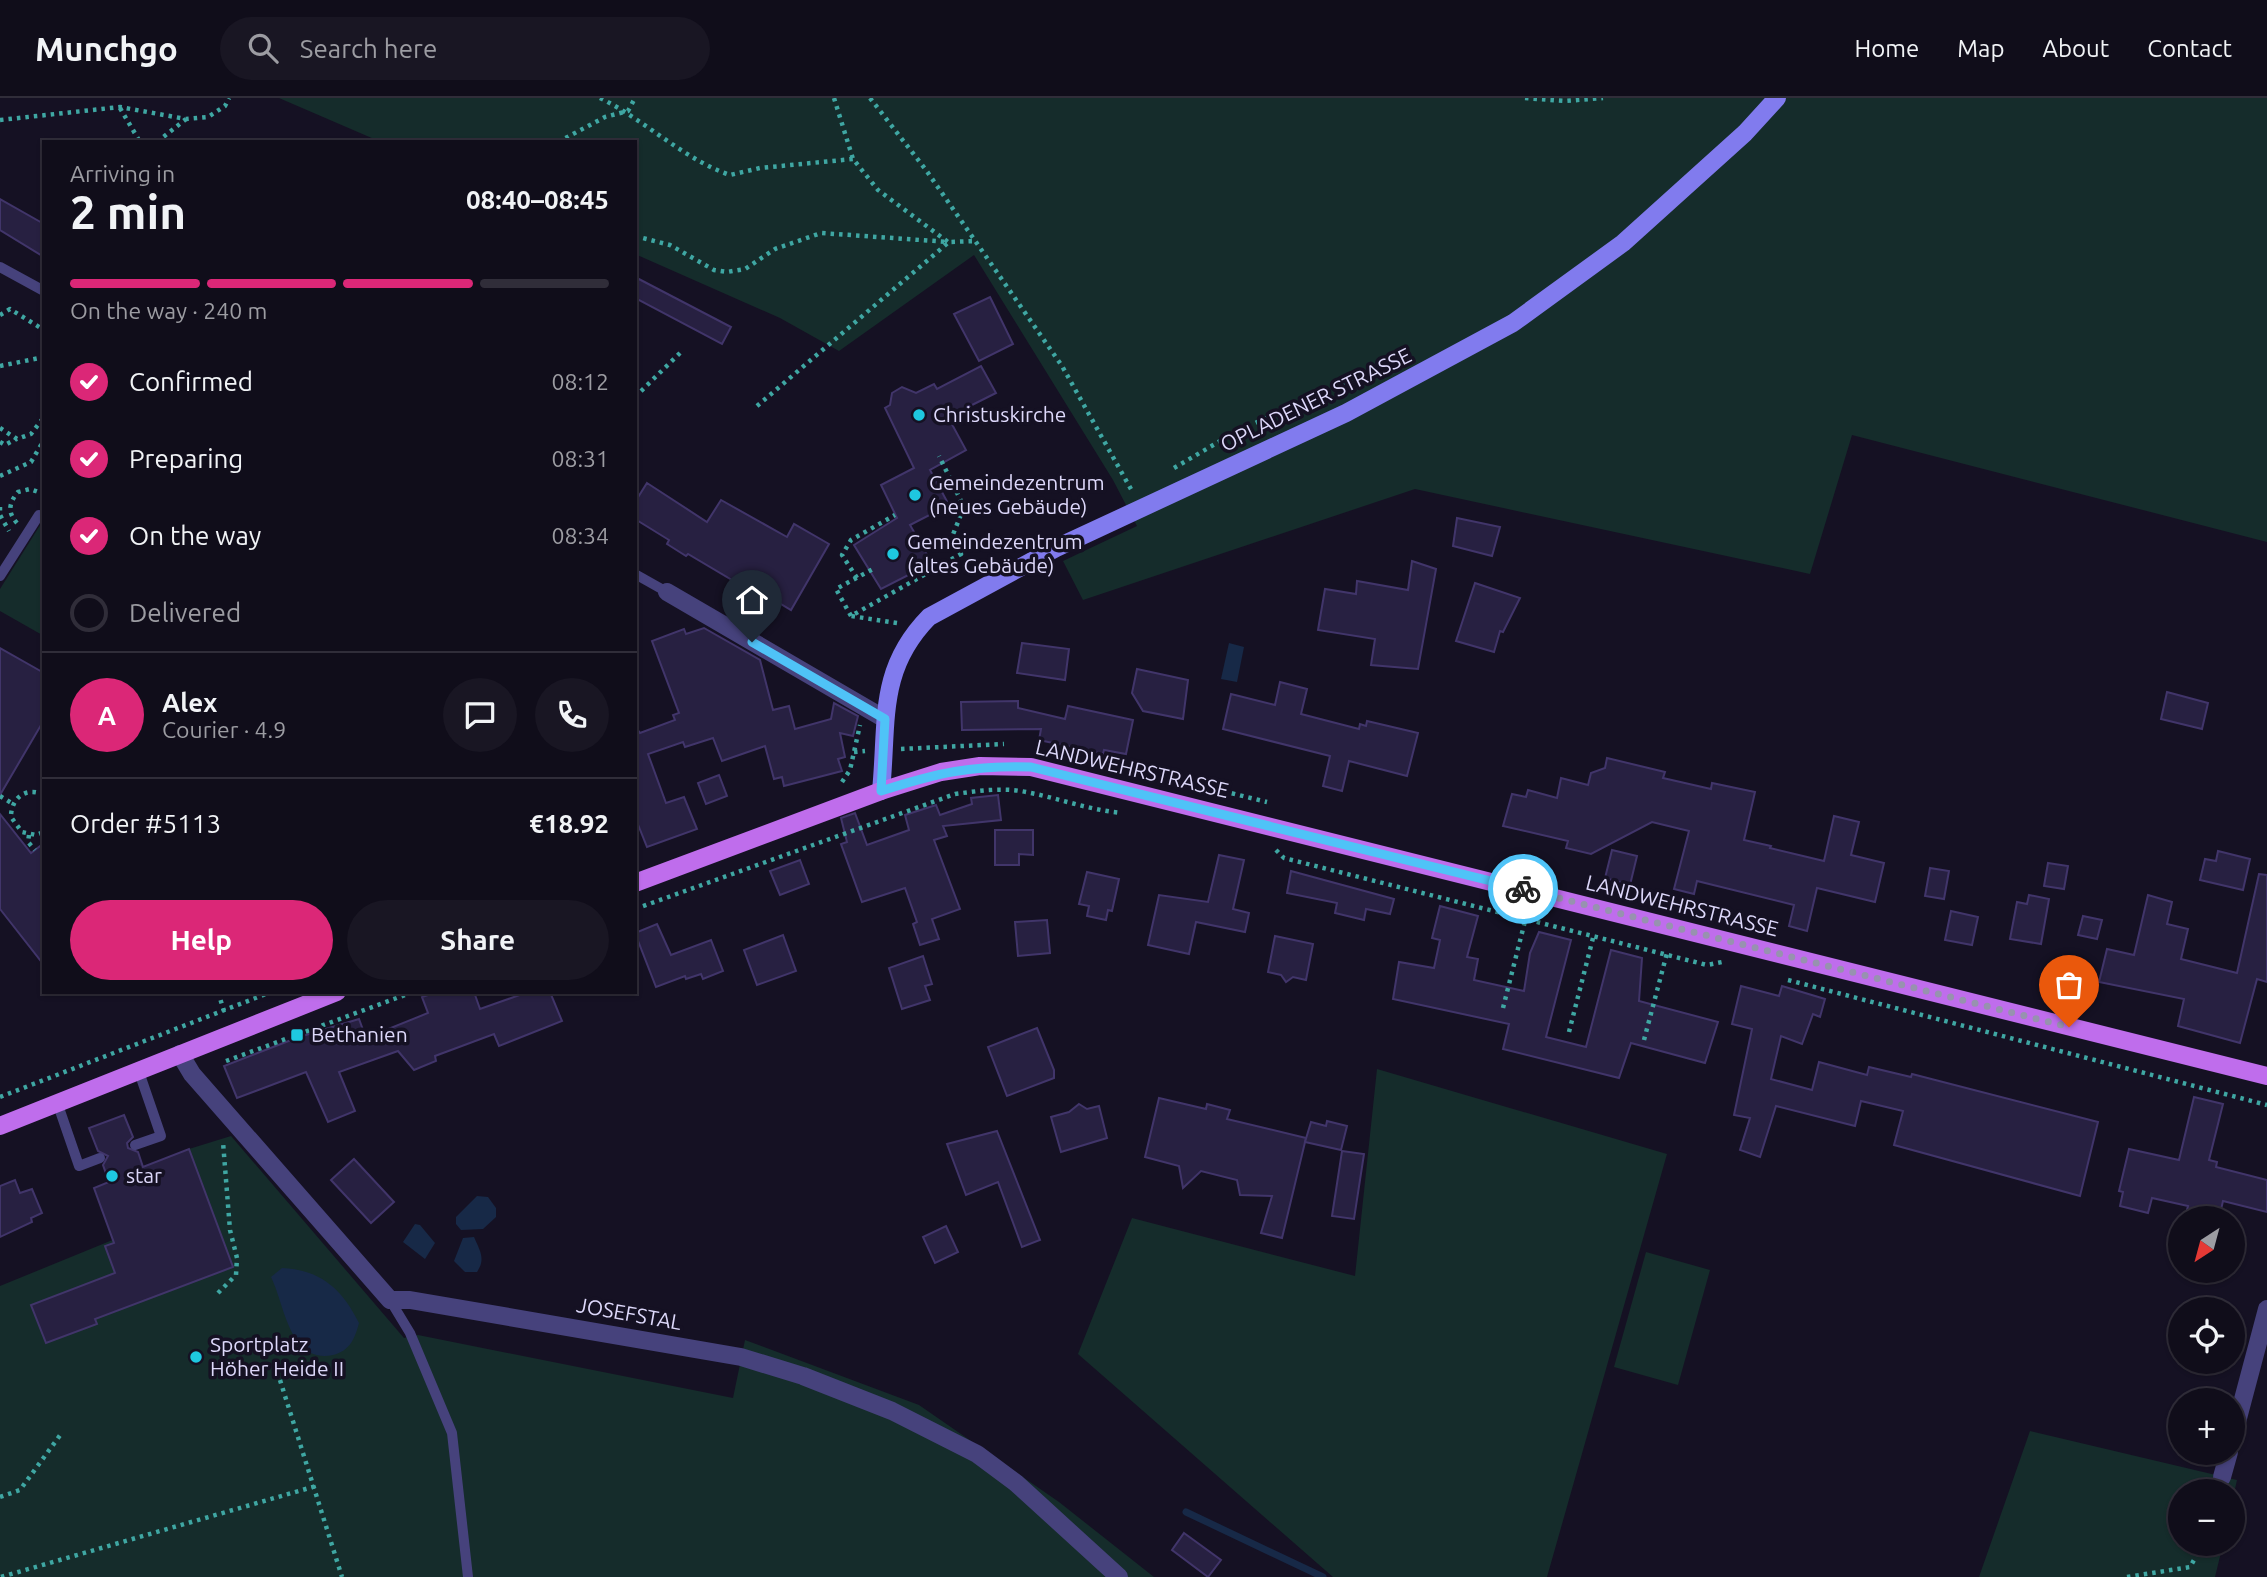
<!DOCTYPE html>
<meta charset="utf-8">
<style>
:root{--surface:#100d1a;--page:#191623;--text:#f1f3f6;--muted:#9c9ca2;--line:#302d39;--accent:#db2777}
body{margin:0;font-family:Ubuntu,sans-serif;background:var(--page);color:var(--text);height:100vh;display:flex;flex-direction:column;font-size:26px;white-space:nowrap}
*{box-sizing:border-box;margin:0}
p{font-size:23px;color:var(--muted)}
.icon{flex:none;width:38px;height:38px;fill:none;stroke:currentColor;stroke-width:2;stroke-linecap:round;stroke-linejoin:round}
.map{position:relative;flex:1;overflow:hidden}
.sheet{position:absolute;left:42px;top:42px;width:595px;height:854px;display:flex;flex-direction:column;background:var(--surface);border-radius:0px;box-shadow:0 2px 5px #0004,0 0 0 2px var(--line)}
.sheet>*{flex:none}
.needle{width:46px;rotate:216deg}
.controls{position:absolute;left:2168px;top:1108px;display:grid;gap:14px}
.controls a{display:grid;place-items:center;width:77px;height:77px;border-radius:50%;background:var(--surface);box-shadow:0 2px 5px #0004,0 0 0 2px var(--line);font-size:35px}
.pin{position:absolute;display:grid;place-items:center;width:60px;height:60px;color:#fff;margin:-72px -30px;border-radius:50% 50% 50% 0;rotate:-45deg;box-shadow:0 0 7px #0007}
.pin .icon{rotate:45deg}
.courier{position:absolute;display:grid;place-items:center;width:70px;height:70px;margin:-35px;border:5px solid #4fc3f7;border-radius:50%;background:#fff;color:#222;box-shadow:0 2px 9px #0007}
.summary em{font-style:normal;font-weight:600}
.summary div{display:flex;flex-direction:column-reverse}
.summary{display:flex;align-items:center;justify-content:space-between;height:119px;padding:0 28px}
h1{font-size:46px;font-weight:600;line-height:52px}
.bar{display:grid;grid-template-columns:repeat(4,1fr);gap:10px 7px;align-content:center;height:84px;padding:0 28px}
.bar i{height:9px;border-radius:5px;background:var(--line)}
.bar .current{background:var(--accent)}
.bar p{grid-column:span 4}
.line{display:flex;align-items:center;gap:18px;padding:0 28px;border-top:2px solid var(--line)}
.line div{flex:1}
.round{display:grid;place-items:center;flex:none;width:74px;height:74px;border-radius:37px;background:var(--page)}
ol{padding:0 28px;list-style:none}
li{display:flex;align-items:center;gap:21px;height:77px}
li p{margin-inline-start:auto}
li .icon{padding:7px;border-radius:50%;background:var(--accent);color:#fff;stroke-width:4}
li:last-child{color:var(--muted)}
li i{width:38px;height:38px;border:4px solid var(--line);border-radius:50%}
.cta{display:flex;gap:14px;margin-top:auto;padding:14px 28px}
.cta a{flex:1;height:80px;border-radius:42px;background:var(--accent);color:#fff;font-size:28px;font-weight:600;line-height:80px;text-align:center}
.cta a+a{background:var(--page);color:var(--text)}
header{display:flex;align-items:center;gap:42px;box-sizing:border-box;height:98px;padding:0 35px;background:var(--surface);border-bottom:2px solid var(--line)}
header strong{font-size:33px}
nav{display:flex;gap:38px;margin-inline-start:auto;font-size:24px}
.search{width:490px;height:63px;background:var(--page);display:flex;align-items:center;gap:18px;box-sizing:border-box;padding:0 24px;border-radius:38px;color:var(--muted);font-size:26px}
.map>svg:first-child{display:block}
.green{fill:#152c2b}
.water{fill:#172947}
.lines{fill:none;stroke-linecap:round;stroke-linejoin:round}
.stream{stroke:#172947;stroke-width:7}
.building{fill:#272041;stroke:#41356a;stroke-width:2}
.path{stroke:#3fa7a3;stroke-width:4.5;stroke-dasharray:3.5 5;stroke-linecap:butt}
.lane{stroke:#46427c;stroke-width:10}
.street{stroke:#46427c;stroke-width:18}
.secondary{stroke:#817bee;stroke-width:18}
.primary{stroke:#bf6dec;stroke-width:18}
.done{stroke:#9792af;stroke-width:7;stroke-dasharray:0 12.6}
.route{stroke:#4fc3f7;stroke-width:9}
.poi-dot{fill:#1ec8e0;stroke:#151123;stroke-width:2.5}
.labels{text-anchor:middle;stroke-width:7;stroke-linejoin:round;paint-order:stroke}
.street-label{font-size:21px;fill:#ddd8fa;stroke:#151123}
.poi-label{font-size:21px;fill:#ddd8fa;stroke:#151123;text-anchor:start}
</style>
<header>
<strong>Munchgo</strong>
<div class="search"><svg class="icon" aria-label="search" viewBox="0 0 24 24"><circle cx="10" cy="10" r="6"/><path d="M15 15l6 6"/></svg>Search here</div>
<nav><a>Home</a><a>Map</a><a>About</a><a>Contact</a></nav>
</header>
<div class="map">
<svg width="2267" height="1479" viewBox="0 0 2267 1479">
<rect width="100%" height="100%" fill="#151123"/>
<g class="green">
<polygon points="279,0 2267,0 2267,444 1852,337 1810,476 1415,391 1083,502 1063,463 1137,428 1113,382 974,157 839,253 780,220 635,156 635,44 381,44"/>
<polygon points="44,421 44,538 0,513 0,491"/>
<polygon points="1377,971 1667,1056 1547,1479 1333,1479 1078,1256 1132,1120 1355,1178"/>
<polygon points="231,1038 404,1240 418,1237 733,1300 745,1242 919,1307 1059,1404 1154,1479 0,1479 0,1188 208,1103 189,1051"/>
<polygon points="1646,1154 1710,1172 1678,1287 1614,1269"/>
<polygon points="2030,1333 2237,1382 2233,1400 2233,1393 2180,1393 2180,1446 2223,1446 2215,1479 1979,1479"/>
</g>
<g class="water">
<polygon points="1229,545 1244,549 1237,584 1221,581"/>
<polygon points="477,1098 488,1099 496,1110 496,1119 483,1131 461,1132 456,1126 456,1119"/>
<polygon points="415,1126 420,1127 435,1145 425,1161 403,1144"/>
<path d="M474,1139C480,1153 486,1161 477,1174H465L454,1163L463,1140Z"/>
<path d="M282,1170C321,1172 342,1191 359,1225C355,1240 350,1253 333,1257C289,1266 285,1207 271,1179Z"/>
</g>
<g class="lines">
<polyline class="stream" points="1186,1414 1323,1479"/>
</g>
<g class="building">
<polygon points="0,101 44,126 44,159 0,132"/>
<polygon points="635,179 731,229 722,246 635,200"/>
<polygon points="990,199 1013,246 979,263 954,216"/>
<polygon points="981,268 996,295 948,319 966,352 930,372 949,407 910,427 932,465 881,491 854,447 897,420 881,387 914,370 885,310 890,307 892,295 902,289 916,295 934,286 937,291"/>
<polygon points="647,385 707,424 721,402 787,439 794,426 829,446 791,512 756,491 754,495 688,456 686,458 667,446 669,442 635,421 635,404"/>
<polygon points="1457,420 1500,429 1492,458 1453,448"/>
<polygon points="1412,463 1436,471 1418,571 1371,567 1375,541 1318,532 1325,491 1356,496 1357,483 1408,492"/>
<polygon points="1475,485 1520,500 1503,534 1500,533 1494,554 1456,543"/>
<polygon points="704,530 760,562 773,612 789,608 795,631 831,621 834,605 858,618 853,638 840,635 845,659 838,661 842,673 784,688 782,679 774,681 765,648 722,663 713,640 685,649 683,644 648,656 666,705 684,699 697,731 647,749 635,719 635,628 640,635 675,622 673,617 679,615 652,543 684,531 686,536"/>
<polygon points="1022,545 1069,551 1065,582 1017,575"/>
<polygon points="0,550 44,575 44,622 0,697"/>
<polygon points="1137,571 1188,582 1183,621 1143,613 1132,595"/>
<polygon points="1280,584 1307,591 1301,616 1359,631 1360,626 1366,628 1367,623 1418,635 1407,678 1349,663 1342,693 1323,688 1330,658 1223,631 1231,596 1275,607"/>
<polygon points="2167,594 2208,605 2202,631 2161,621"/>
<polygon points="1018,603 1018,610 1065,621 1068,608 1133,622 1126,656 1104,652 1103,656 1039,642 1041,631 962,632 961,604"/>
<polygon points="1607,660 1665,674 1663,680 1711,691 1712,685 1755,694 1744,742 1771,748 1770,750 1824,763 1834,718 1859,724 1851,757 1884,765 1875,804 1817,790 1807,833 1789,828 1794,807 1697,783 1694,796 1674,791 1689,733 1652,724 1591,756 1566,750 1568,743 1503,728 1512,696 1526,699 1528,692 1557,700 1561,680 1588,687 1591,675 1605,670"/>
<polygon points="719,677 727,698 706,706 698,685"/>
<polygon points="998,697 1001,722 943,728 947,738 934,742 960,811 932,821 939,841 920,847 913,826 917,824 905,790 862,804 841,746 847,744 841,720 855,715 867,747 909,732 905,717 936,707 940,717 972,706 971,700"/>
<polygon points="0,716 31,755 44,745 44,867 0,811"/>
<polygon points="995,732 1033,732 1033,757 1019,756 1019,767 995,767"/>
<polygon points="1612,752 1637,758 1630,787 1605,780"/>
<polygon points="2218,753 2250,761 2243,792 2200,782 2205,761 2216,763"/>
<polygon points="1219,757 1244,762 1233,811 1249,815 1245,834 1196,824 1189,856 1148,847 1159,797 1208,804"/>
<polygon points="800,762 809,786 780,797 770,773"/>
<polygon points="2048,765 2068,768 2064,791 2044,788"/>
<polygon points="1930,770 1949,773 1944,801 1925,798"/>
<polygon points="1291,773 1394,801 1390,816 1366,811 1364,822 1335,815 1337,805 1287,795"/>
<polygon points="1087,774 1119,781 1112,813 1108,812 1106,822 1087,818 1089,808 1079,806"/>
<polygon points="2259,776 2267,777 2267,884 2257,881 2240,945 2178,928 2184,901 2099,884 2107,851 2134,857 2148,797 2172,804 2167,826 2188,831 2181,861 2237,875"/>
<polygon points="2029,797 2049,801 2041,846 2010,841 2017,804 2027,806"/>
<polygon points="1440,808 1478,818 1467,859 1478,861 1474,882 1524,893 1530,855 1539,834 1571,842 1546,939 1586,949 1611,852 1642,860 1639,903 1718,924 1705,965 1631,945 1619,980 1503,951 1509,926 1393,901 1399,864 1434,870 1440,842 1432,840"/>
<polygon points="1951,813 1978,819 1972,847 1945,842"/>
<polygon points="2083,818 2102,822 2097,841 2078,837"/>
<polygon points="1047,822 1050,855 1018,858 1015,824"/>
<polygon points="657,826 671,857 711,842 723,873 703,881 701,876 686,881 685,878 656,889 635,835"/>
<polygon points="783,837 796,873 757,887 744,852"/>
<polygon points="1275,838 1313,846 1306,882 1293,879 1286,884 1281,877 1268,874"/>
<polygon points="923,858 932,886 925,888 930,902 902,911 889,870"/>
<polygon points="1741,888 1779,898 1782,888 1825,901 1820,919 1813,916 1802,946 1781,938 1771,981 1812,992 1819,964 1867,977 1869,969 1911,979 1912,976 2098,1024 2080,1098 1894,1047 1903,1013 1861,1003 1855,1028 1776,1008 1760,1059 1740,1052 1750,1020 1734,1017 1752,931 1732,926"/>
<polygon points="437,894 474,894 480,911 528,894 550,894 562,923 499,948 494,936 435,958 436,963 414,972 398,953 339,974 355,1013 328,1024 306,974 237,1000 224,968 299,939 359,921 366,940 428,915 422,899"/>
<polygon points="1037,930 1054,972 1054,980 1007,998 988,949"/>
<polygon points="2194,999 2223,1006 2209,1062 2217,1064 2216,1069 2267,1082 2267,1114 2223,1103 2219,1120 2185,1120 2188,1108 2152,1100 2148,1115 2120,1108 2123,1094 2119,1093 2129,1051 2179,1062"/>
<polygon points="1159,1000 1206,1011 1207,1006 1230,1012 1227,1021 1306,1040 1282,1140 1261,1135 1272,1098 1240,1097 1237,1082 1201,1073 1183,1090 1179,1068 1145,1059"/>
<polygon points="1079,1006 1087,1011 1099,1008 1107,1040 1061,1054 1051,1019 1069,1014"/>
<polygon points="124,1017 133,1039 127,1045 128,1050 138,1054 143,1069 189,1051 233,1169 95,1221 97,1226 46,1245 31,1207 115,1175 105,1148 114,1145 94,1090 109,1084 103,1067 108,1058 98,1053 89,1030"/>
<polygon points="1327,1023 1347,1028 1341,1052 1305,1044 1311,1024 1326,1028"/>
<polygon points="997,1033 1040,1142 1022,1149 998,1084 966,1097 947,1046"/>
<polygon points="1342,1053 1364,1056 1354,1121 1332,1118"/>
<polygon points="354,1061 394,1104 371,1125 331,1082"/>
<polygon points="15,1082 20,1095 32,1091 42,1115 31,1120 32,1124 0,1139 0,1088"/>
<polygon points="946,1128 958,1154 935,1165 923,1139"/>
<polygon points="1184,1435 1221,1462 1208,1479 1172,1452"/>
</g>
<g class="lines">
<g class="path">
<path d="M600,0C645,22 683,61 730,77L760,70L853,61"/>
<polyline points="834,0 853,61 878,92 948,144"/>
<polyline points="870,0 926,72 1062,268 1132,393"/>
<polyline points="1525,0 1565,3 1603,0"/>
<polyline points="120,10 140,44"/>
<polyline points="0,22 120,9 186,21 208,19 225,8 229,0"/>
<polyline points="157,44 186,21"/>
<polyline points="558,44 605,19 628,13 635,0"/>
<polyline points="635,138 670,147 714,172 727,174 745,171 775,151 821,135 949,144"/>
<polyline points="0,217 10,211 44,232"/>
<polyline points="0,268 44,259"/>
<polyline points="635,299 680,255"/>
<polyline points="757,308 949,144 976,143"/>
<polyline points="0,330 17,341 31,336 44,319"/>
<polyline points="0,344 5,347 16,341"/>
<polyline points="1174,370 1239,332 1377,272"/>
<polyline points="0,378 31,364 44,342"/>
<polyline points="0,409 0,417 9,433"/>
<path d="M17,425C7,414 9,405 18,394L30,391L44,396"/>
<polyline points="857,480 842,457 851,442 895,417"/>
<polyline points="851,518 836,491 873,471"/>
<polyline points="897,525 851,518 961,456 952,439 964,409 939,358"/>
<polyline points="901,651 1004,646"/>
<polyline points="854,654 865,653"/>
<polyline points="1174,681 1267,704"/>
<polyline points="842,684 850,672 860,627"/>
<path d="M44,697C26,688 11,700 11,719L22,734L36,737L44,734"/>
<polyline points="0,698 13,706"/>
<polyline points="29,737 28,744 35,752"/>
<polyline points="1276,752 1284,760 1707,867 1722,864"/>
<path d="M635,811L955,696C978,693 1002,689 1026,694C1058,700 1089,712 1122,715"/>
<polyline points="1788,882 2267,1007"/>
<polyline points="218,894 224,913"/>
<polyline points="1503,910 1526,819"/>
<polyline points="1569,934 1594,836"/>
<polyline points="1644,942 1667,855"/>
<polyline points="226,963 413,894"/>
<polyline points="0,999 271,894"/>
<polyline points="218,1195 236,1177 237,1160 230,1132 223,1044"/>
<polyline points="280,1282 342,1479"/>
<polyline points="0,1399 20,1392 61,1336"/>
<polyline points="1,1479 316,1388"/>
<polyline points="2127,1479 2190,1469 2203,1446"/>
</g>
<g class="lane">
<polyline points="0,169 44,193"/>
<polyline points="635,476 667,494"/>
<polyline points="0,478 39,417 44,419"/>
<polyline points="58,1007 79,1068 100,1060"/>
<polyline points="135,1047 161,1038 139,974"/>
<polyline points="390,1202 410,1235 452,1335 468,1479"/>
</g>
<g class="street">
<polyline points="667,494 885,621"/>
<polyline points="180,956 192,976 390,1202 410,1202 741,1259 803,1278 892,1313 977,1356 1016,1385 1119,1479"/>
<polyline points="2233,1339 2267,1211"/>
<polyline points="2222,1379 2229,1354"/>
</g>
<path class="secondary" d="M881,693C888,624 877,572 929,519L1056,450L1346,315L1513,225L1623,145L1745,35L1777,0"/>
<g class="primary">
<polyline points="635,785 881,693 941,674 980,668 1031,669 2267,978"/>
<polyline points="0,1028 337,894"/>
</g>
</g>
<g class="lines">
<polyline class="done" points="1523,791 2069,929"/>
<path class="route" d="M752,544L885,621L881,693C937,675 972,667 1031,669L1523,791"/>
</g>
<g class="poi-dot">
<circle cx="919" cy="317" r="7"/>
<circle cx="915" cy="397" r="7"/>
<circle cx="893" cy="456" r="7"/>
<rect x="290" y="930" width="14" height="14" rx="3.5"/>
<circle cx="112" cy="1078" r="7"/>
<circle cx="196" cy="1259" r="7"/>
</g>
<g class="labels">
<g class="street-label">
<text transform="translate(1316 302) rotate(-26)" y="7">OPLADENER STRASSE</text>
<text transform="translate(1132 671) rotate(13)" y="7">LANDWEHRSTRASSE</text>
<text transform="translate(1682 808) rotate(14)" y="7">LANDWEHRSTRASSE</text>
<text transform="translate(629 1216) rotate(10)" y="7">JOSEFSTAL</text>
</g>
<g class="poi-label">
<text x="933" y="324">Christuskirche</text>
<text x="929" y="392">Gemeindezentrum<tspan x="929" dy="24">(neues Gebäude)</tspan></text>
<text x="907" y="451">Gemeindezentrum<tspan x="907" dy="24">(altes Gebäude)</tspan></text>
<text x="311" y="944">Bethanien</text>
<text x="126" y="1085">star</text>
<text x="210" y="1254">Sportplatz<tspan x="210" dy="24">Höher Heide II</tspan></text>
</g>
</g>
</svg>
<div class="controls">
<a><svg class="needle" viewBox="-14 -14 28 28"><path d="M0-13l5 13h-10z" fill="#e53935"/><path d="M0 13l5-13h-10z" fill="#9c9ca2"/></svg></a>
<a><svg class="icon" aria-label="locate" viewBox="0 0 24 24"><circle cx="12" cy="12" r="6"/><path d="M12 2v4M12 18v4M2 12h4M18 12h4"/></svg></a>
<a>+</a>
<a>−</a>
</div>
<div class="pin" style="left:2069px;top:929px;background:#ea580c"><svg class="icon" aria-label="bag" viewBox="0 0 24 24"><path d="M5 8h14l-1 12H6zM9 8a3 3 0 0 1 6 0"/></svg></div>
<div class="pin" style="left:752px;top:544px;background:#1f2937"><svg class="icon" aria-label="home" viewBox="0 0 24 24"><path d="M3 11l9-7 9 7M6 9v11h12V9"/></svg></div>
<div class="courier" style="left:1523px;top:791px"><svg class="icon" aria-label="bike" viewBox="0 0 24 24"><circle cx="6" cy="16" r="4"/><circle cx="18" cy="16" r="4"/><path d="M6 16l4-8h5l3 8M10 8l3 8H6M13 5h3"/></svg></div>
<section class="sheet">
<div class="summary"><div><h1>2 min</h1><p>Arriving in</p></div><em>08:40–08:45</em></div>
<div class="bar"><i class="current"></i><i class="current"></i><i class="current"></i><i></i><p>On the way · 240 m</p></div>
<ol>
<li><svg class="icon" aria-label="check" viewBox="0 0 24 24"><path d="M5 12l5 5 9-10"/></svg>Confirmed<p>08:12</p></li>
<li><svg class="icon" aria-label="check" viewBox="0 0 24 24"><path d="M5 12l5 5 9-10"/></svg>Preparing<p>08:31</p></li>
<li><svg class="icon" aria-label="check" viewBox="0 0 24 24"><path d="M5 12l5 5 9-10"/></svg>On the way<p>08:34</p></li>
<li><i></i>Delivered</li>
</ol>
<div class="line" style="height:126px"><b class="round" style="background:var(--accent);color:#fff">A</b><div><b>Alex</b><p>Courier · 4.9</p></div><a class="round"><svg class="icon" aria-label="chat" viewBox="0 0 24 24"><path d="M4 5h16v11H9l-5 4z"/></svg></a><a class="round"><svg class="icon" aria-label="phone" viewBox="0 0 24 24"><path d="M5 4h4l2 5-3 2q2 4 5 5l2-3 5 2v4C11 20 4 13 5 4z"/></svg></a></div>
<div class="line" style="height:91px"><div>Order #5113</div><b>€18.92</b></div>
<div class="cta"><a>Help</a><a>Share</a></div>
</section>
</div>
